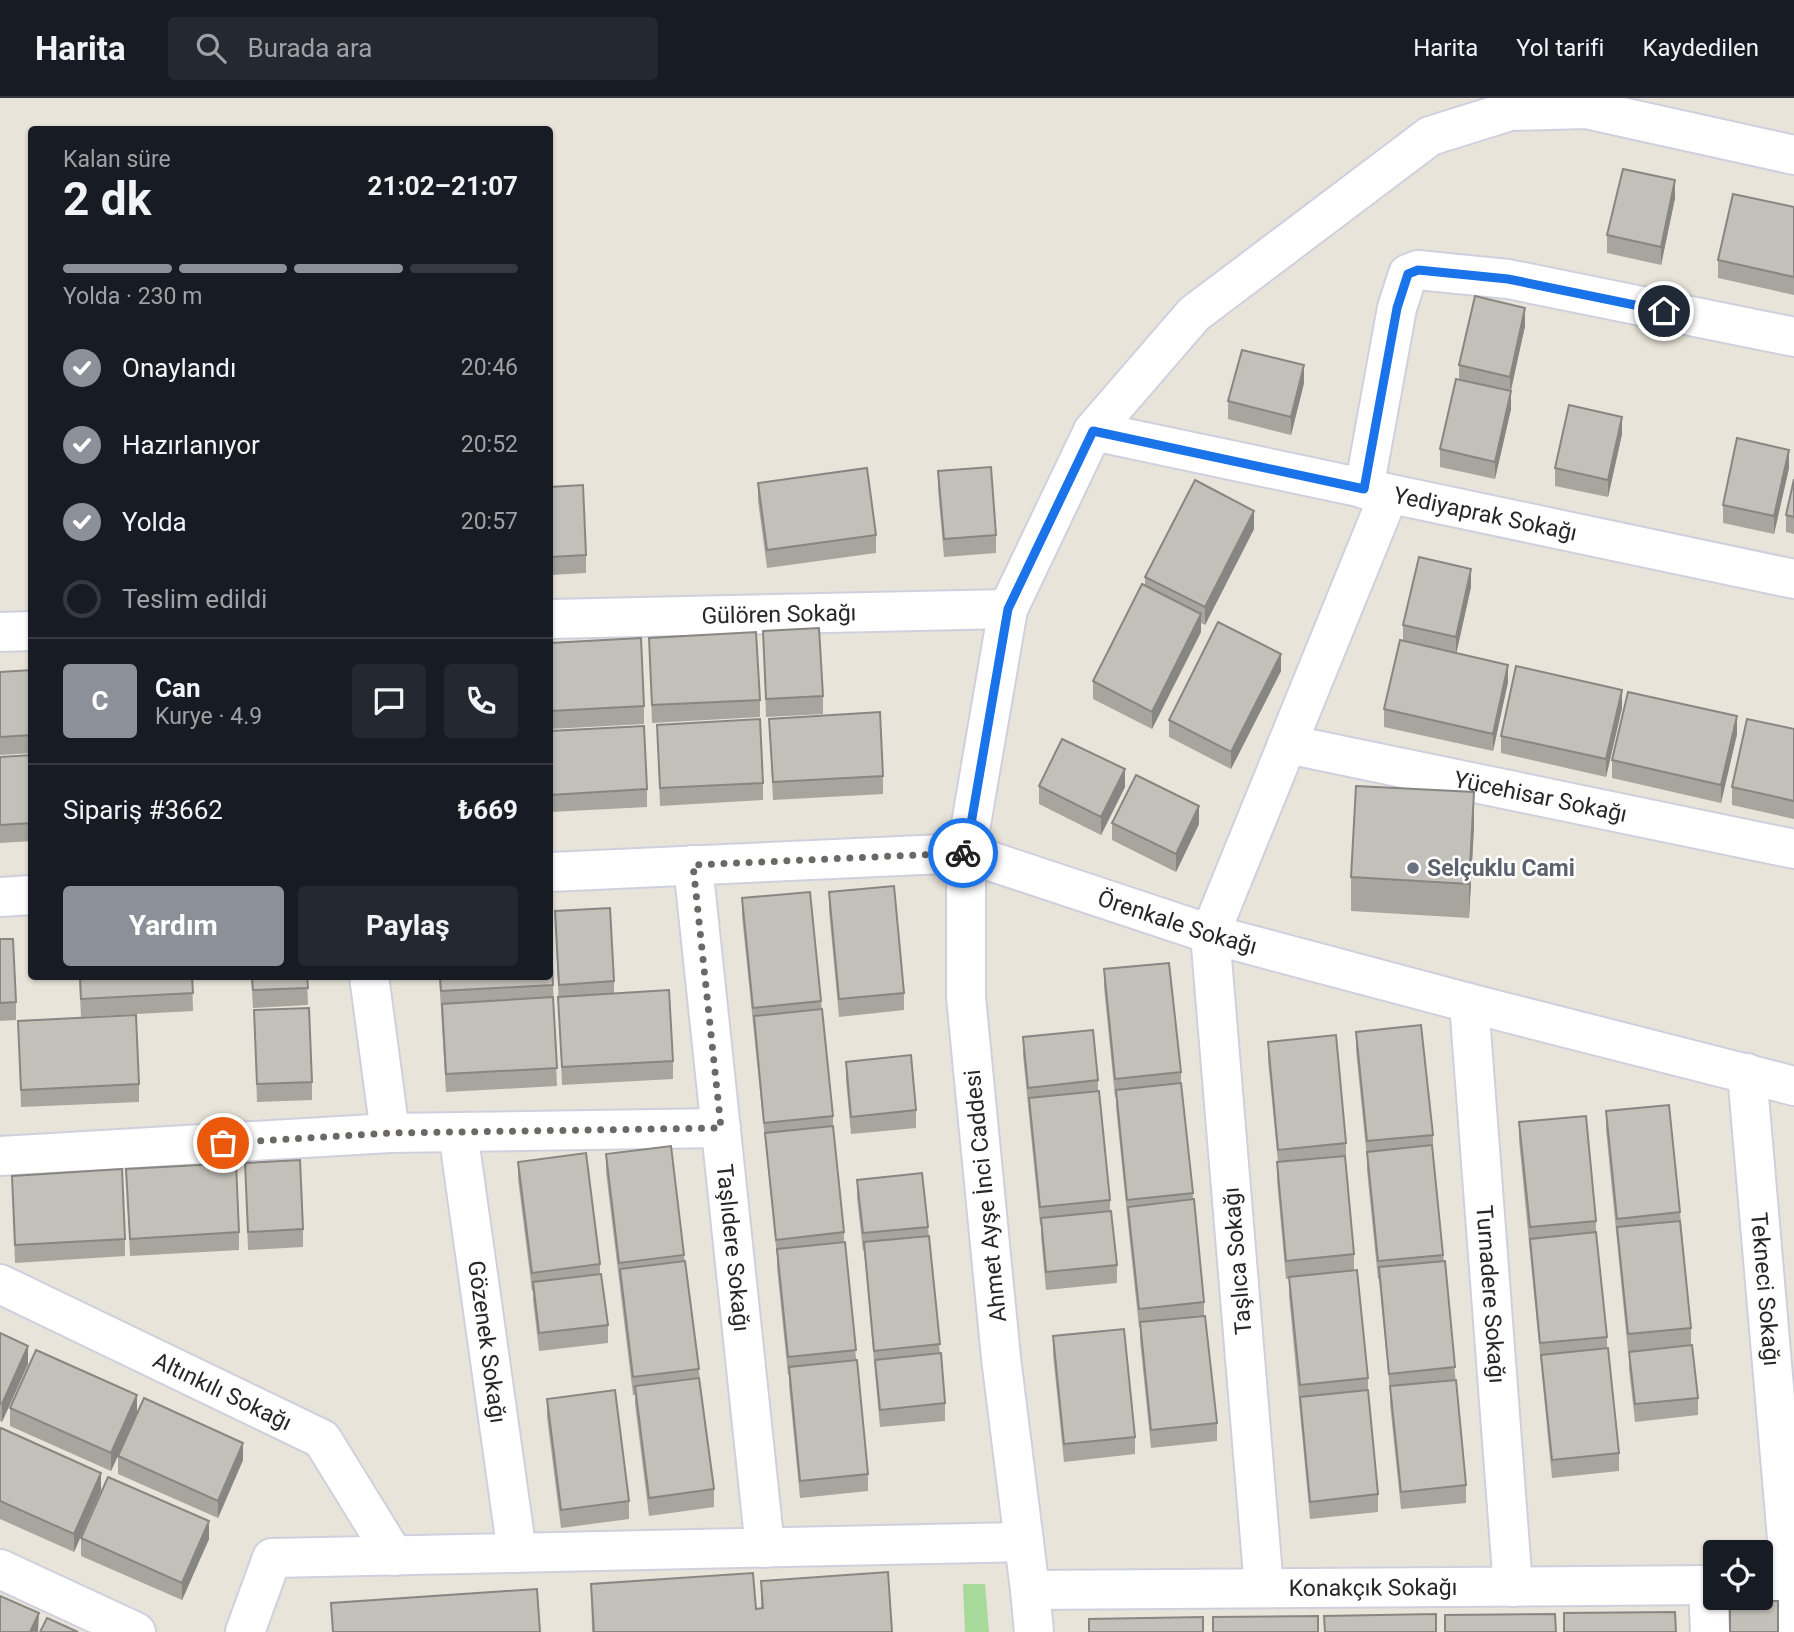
<!DOCTYPE html>
<html lang="tr">
<meta charset="utf-8">
<style>
:root{--surface:#171b24;--page:#242831;--text:#f1f3f6;--muted:#9ea1a6;--line:#363941;--accent:#8c9099}
body{margin:0;font-family:Roboto,sans-serif;background:var(--page);color:var(--text);height:100vh;display:flex;flex-direction:column;font-size:26px;white-space:nowrap}
*{box-sizing:border-box;margin:0}
p{font-size:23px;color:var(--muted)}
.icon{flex:none;width:38px;height:38px;fill:none;stroke:currentColor;stroke-width:2;stroke-linecap:round;stroke-linejoin:round}
.map{position:relative;flex:1;overflow:hidden}
.side{position:absolute;left:28px;top:28px;width:525px;height:854px;display:flex;flex-direction:column;background:var(--surface);border-radius:7px;box-shadow:0 2px 5px #0004}
.side>*{flex:none}
.controls{position:absolute;left:1703px;top:1442px;display:grid;gap:14px}
.controls a{display:grid;place-items:center;width:70px;height:70px;border-radius:7px;background:var(--surface);box-shadow:0 2px 5px #0004;font-size:35px}
.pin{position:absolute;display:grid;place-items:center;width:60px;height:60px;color:#fff;margin:-30px;border:4px solid #fff;border-radius:50%;box-shadow:0 2px 7px #0007}
.courier{position:absolute;display:grid;place-items:center;width:70px;height:70px;margin:-35px;border:5px solid #1a73e8;border-radius:50%;background:#fff;color:#222;box-shadow:0 2px 9px #0007}
.headline em{font-style:normal;font-weight:700}
.headline div{display:flex;flex-direction:column-reverse}
.headline{display:flex;align-items:center;justify-content:space-between;height:119px;padding:0 35px}
h1{font-size:46px;font-weight:700;line-height:52px}
.bar{display:grid;grid-template-columns:repeat(4,1fr);gap:10px 7px;align-content:center;height:84px;padding:0 35px}
.bar i{height:9px;border-radius:5px;background:var(--line)}
.bar .active{background:var(--accent)}
.bar p{grid-column:span 4}
.line{display:flex;align-items:center;gap:18px;padding:0 35px;border-top:2px solid var(--line)}
.line div{flex:1}
.round{display:grid;place-items:center;flex:none;width:74px;height:74px;border-radius:7px;background:var(--page)}
ol{padding:0 35px;list-style:none}
li{display:flex;align-items:center;gap:21px;height:77px}
li p{margin-inline-start:auto}
li .icon{padding:7px;border-radius:50%;background:var(--accent);color:#fff;stroke-width:4}
li:last-child{color:var(--muted)}
li i{width:38px;height:38px;border:4px solid var(--line);border-radius:50%}
.primary-button{display:flex;gap:14px;margin-top:auto;padding:14px 35px}
.primary-button a{flex:1;height:80px;border-radius:7px;background:var(--accent);color:#fff;font-size:28px;font-weight:700;line-height:80px;text-align:center}
.primary-button a+a{background:var(--page);color:var(--text)}
header{display:flex;align-items:center;gap:42px;box-sizing:border-box;height:98px;padding:0 35px;background:var(--surface);border-bottom:2px solid var(--line)}
header strong{font-size:33px}
nav{display:flex;gap:38px;margin-inline-start:auto;font-size:24px}
.search{width:490px;height:63px;background:var(--page);display:flex;align-items:center;gap:18px;box-sizing:border-box;padding:0 24px;border-radius:7px;color:var(--muted);font-size:26px}
.map>svg:first-child{display:block}
.green{fill:#a7d99b}
.lines{fill:none;stroke-linecap:round;stroke-linejoin:round}
.minor-casing{stroke:#cfd0de;stroke-width:42}
.minor{stroke:#fff;stroke-width:38}
.wall{fill:#a8a59f}
.shaded-wall{fill:#888682}
.building{fill:#c3c0b9;stroke:#888682;stroke-width:2}
.done{stroke:#6b6965;stroke-width:7;stroke-dasharray:0 12.6}
.route{stroke:#1a73e8;stroke-width:9}
.worship-dot{fill:#6b7280;stroke:#fff;stroke-width:2.5}
.labels{text-anchor:middle;stroke-width:5;stroke-linejoin:round;paint-order:stroke}
.street-label{font-size:23px;fill:#272727;stroke:#fff}
.worship-label{font-size:23px;font-weight:bold;fill:#5b616d;stroke:#fff;text-anchor:start}
</style>
<header>
<strong>Harita</strong>
<div class="search"><svg class="icon" aria-label="search" viewBox="0 0 24 24"><circle cx="10" cy="10" r="6"/><path d="M15 15l6 6"/></svg>Burada ara</div>
<nav><a>Harita</a><a>Yol tarifi</a><a>Kaydedilen</a></nav>
</header>
<div class="map">
<svg width="1794" height="1534" viewBox="0 0 1794 1534">
<rect width="100%" height="100%" fill="#e8e4d9"/>
<polygon class="green" points="963,1486 985,1486 989,1534 965,1534"/>
<g class="lines">
<defs>
<g id="minor">
<path id="s1" d="M1093,333L1794,481"/>
<polyline points="1364,391 1397,210 1408,176 1418,172 1508,181 1794,239"/>
<path id="s2" d="M550,521L1008,511"/>
<polyline points="0,534 32,533"/>
<path id="s3" d="M1287,646L1794,751"/>
<path id="s4" d="M693,767L765,1450"/>
<path id="s5" d="M550,774L966,755L1210,836L1469,905L1794,988"/>
<polyline points="0,799 32,797"/>
<polyline points="369,878 390,1035"/>
<path id="s6" d="M1469,905L1513,1489"/>
<path id="s7" d="M1747,975L1791,1487V1534"/>
<path id="s8" d="M458,1034L517,1455"/>
<polyline points="0,1058 390,1035 721,1030"/>
<path id="s9" d="M0,1186L322,1341L394,1458"/>
<polyline points="0,1471 136,1534"/>
<polyline points="1708,1488 1710,1534"/>
<polyline points="1264,1490 1210,836 1389,396"/>
<path id="s10" d="M1030,1492L1715,1487"/>
<polyline points="245,1534 272,1460 1024,1444"/>
<polyline points="1034,1534 1030,1492 1001,1260 966,899 966,755 1008,511 1093,333 1194,216 1430,38 1510,13 1586,11 1794,57"/>
</g>
</defs>
<use href="#minor" class="minor-casing"/>
<use href="#minor" class="minor"/>
</g>
<g class="wall">
<polygon points="1675,100 1661,167 1607,155 1607,137"/>
<polygon points="1794,109 1794,197 1718,180 1718,162"/>
<polygon points="1525,228 1510,293 1511,311 1495,381 1440,369 1440,351 1459,282 1459,267"/>
<polygon points="1304,285 1291,337 1228,321 1228,303"/>
<polygon points="1622,336 1608,399 1555,388 1555,370"/>
<polygon points="1789,370 1774,436 1723,425 1723,407"/>
<polygon points="938,373 996,437 996,455 944,459 938,391"/>
<polygon points="1794,381 1794,436 1786,434 1786,417"/>
<polygon points="758,385 876,437 876,455 767,470 758,403"/>
<polygon points="550,389 586,457 586,475 550,477"/>
<polygon points="1254,431 1205,527 1201,525 1201,534 1152,631 1093,601 1093,583 1145,487 1145,479"/>
<polygon points="1471,489 1456,555 1508,584 1493,653 1384,629 1384,611 1403,543 1403,527"/>
<polygon points="763,533 823,598 823,616 766,619"/>
<polygon points="649,540 760,602 760,619 652,625"/>
<polygon points="550,545 644,608 644,626 550,631"/>
<polygon points="32,572 32,655 0,657 0,574"/>
<polygon points="1281,573 1231,671 1169,639 1169,622"/>
<polygon points="1622,610 1606,679 1501,655 1501,638"/>
<polygon points="769,621 883,678 883,696 773,702"/>
<polygon points="657,627 763,685 763,702 660,708"/>
<polygon points="1794,631 1794,721 1732,707 1732,689"/>
<polygon points="550,633 647,691 647,709 550,714"/>
<polygon points="1737,636 1721,705 1612,680 1612,662"/>
<polygon points="32,657 32,743 0,745 0,659"/>
<polygon points="1039,688 1125,689 1101,737 1039,706"/>
<polygon points="1112,725 1199,726 1176,774 1112,742"/>
<polygon points="1474,728 1469,820 1351,813 1351,779"/>
<polygon points="829,794 904,895 904,912 839,919 829,812"/>
<polygon points="742,800 821,903 833,1018 833,1028 844,1134 844,1144 868,1376 868,1393 800,1400 789,1287 789,1277 788,1277 777,1169 777,1159 742,818"/>
<polygon points="555,813 614,883 614,895 673,963 673,981 562,987"/>
<polygon points="0,841 16,904 16,922 0,923"/>
<polygon points="1104,871 1181,974 1181,985 1204,1204 1204,1218 1217,1325 1217,1343 1151,1350 1140,1242 1140,1229 1139,1229 1128,1126 1116,1009 1116,999 1115,999 1104,889"/>
<polygon points="79,878 192,878 193,913 81,919"/>
<polygon points="251,878 307,878 308,907 253,910"/>
<polygon points="439,878 550,878 553,887 557,988 446,994"/>
<polygon points="254,912 312,984 312,1002 257,1004"/>
<polygon points="18,923 139,986 139,1004 21,1009"/>
<polygon points="1356,934 1433,1037 1433,1053 1466,1387 1466,1405 1401,1411 1390,1306 1390,1293 1379,1181 1378,1181 1367,1072 1367,1061 1356,952"/>
<polygon points="1023,939 1098,982 1098,993 1110,1102 1110,1113 1117,1167 1117,1185 1046,1192 1041,1138 1041,1127 1040,1127 1023,957"/>
<polygon points="1268,944 1346,1045 1346,1063 1354,1156 1354,1172 1368,1280 1368,1296 1378,1396 1378,1414 1310,1421 1289,1197 1289,1181 1286,1181 1277,1082 1278,1064 1268,962"/>
<polygon points="846,964 916,1012 916,1030 851,1036 846,982"/>
<polygon points="1606,1013 1680,1114 1691,1230 1691,1247 1698,1300 1698,1317 1635,1324 1629,1271 1629,1254 1628,1254 1606,1031"/>
<polygon points="1519,1024 1596,1123 1596,1135 1607,1239 1607,1250 1619,1355 1619,1373 1552,1380 1519,1042"/>
<polygon points="606,1056 684,1157 714,1391 714,1409 649,1418 635,1306 635,1297 633,1297 606,1074"/>
<polygon points="518,1064 600,1166 600,1176 608,1227 608,1245 539,1253 533,1202 533,1193 532,1193 518,1081"/>
<polygon points="245,1065 303,1131 303,1149 248,1152"/>
<polygon points="126,1071 239,1134 239,1152 130,1158"/>
<polygon points="12,1078 125,1141 125,1158 15,1165"/>
<polygon points="857,1082 928,1129 940,1256 945,1305 945,1323 880,1329 864,1153 863,1153 857,1100"/>
<polygon points="0,1235 28,1266 2,1324 0,1323"/>
<polygon points="1053,1238 1135,1339 1135,1356 1064,1364 1053,1256"/>
<polygon points="547,1301 629,1403 629,1421 561,1430 547,1319"/>
<polygon points="10,1310 137,1315 243,1362 218,1420 118,1376 118,1358 111,1373 10,1328"/>
<polygon points="0,1332 101,1392 74,1454 0,1421"/>
<polygon points="81,1440 209,1441 182,1502 81,1458"/>
<polygon points="761,1483 892,1534 592,1534 591,1486 756,1511 761,1511"/>
</g>
<g class="shaded-wall">
<polygon points="1675,82 1675,100 1661,167 1661,149"/>
<polygon points="1525,210 1525,228 1510,297 1510,279"/>
<polygon points="1304,267 1304,285 1291,337 1291,319"/>
<polygon points="1511,293 1511,311 1495,381 1495,364"/>
<polygon points="1622,319 1622,336 1608,399 1608,382"/>
<polygon points="1789,352 1789,370 1774,436 1774,418"/>
<polygon points="1254,413 1254,431 1205,527 1205,509"/>
<polygon points="1471,471 1471,489 1456,557 1456,539"/>
<polygon points="1201,516 1201,534 1152,631 1152,614"/>
<polygon points="1281,556 1281,573 1231,671 1231,654"/>
<polygon points="1508,567 1508,584 1493,653 1493,636"/>
<polygon points="1622,592 1622,610 1606,679 1606,661"/>
<polygon points="1737,618 1737,636 1721,705 1721,687"/>
<polygon points="1125,671 1125,689 1101,737 1101,719"/>
<polygon points="1474,694 1474,728 1469,820 1469,786"/>
<polygon points="1199,708 1199,726 1176,774 1176,756"/>
<polygon points="28,1248 28,1266 2,1324 2,1306"/>
<polygon points="137,1297 137,1315 111,1373 111,1355"/>
<polygon points="243,1345 243,1362 218,1420 218,1403"/>
<polygon points="101,1375 101,1392 74,1454 74,1436"/>
<polygon points="209,1423 209,1441 182,1502 182,1485"/>
<polygon points="39,1515 38,1534 30,1534"/>
</g>
<g class="building">
<polygon points="1623,71 1675,82 1661,149 1607,137"/>
<polygon points="1733,96 1794,109 1794,179 1718,162"/>
<polygon points="1475,198 1525,210 1510,279 1459,267"/>
<polygon points="1242,252 1304,267 1291,319 1228,303"/>
<polygon points="1456,281 1511,293 1495,364 1440,351"/>
<polygon points="1569,307 1622,319 1608,382 1555,370"/>
<polygon points="1737,340 1789,352 1774,418 1723,407"/>
<polygon points="991,369 996,437 944,441 938,373"/>
<polygon points="867,370 876,437 767,452 758,385"/>
<polygon points="1794,381 1794,419 1786,417"/>
<polygon points="1195,382 1254,413 1205,509 1145,479"/>
<polygon points="583,387 586,457 550,459 550,389"/>
<polygon points="1419,459 1471,471 1456,539 1403,527"/>
<polygon points="1142,486 1201,516 1152,614 1093,583"/>
<polygon points="1218,524 1281,556 1231,654 1169,622"/>
<polygon points="819,530 823,598 766,601 763,533"/>
<polygon points="756,534 760,602 652,607 649,540"/>
<polygon points="641,540 644,608 550,613 550,545"/>
<polygon points="1400,542 1508,567 1493,636 1384,611"/>
<polygon points="1516,568 1622,592 1606,661 1501,638"/>
<polygon points="32,572 32,637 0,639 0,574"/>
<polygon points="1628,594 1737,618 1721,687 1612,662"/>
<polygon points="880,614 883,678 773,684 769,621"/>
<polygon points="760,621 763,685 660,690 657,627"/>
<polygon points="1747,621 1794,631 1794,703 1732,689"/>
<polygon points="644,628 647,691 550,697 550,633"/>
<polygon points="1062,641 1125,671 1101,719 1039,688"/>
<polygon points="32,657 32,725 0,727 0,659"/>
<polygon points="1136,677 1199,708 1176,756 1112,725"/>
<polygon points="1356,688 1474,694 1469,786 1351,779"/>
<polygon points="894,788 904,895 839,901 829,794"/>
<polygon points="810,794 821,903 753,910 742,800"/>
<polygon points="610,810 614,883 559,887 555,813"/>
<polygon points="550,833 553,887 441,893 440,878 550,878"/>
<polygon points="0,841 13,841 16,904 0,905"/>
<polygon points="1169,865 1181,974 1115,981 1104,871"/>
<polygon points="80,878 192,878 193,895 81,901"/>
<polygon points="252,878 307,878 308,890 253,892"/>
<polygon points="669,892 673,963 562,969 558,899"/>
<polygon points="553,899 557,970 446,976 442,906"/>
<polygon points="309,910 312,984 257,986 254,912"/>
<polygon points="822,911 833,1018 764,1025 754,918"/>
<polygon points="136,917 139,986 21,992 18,923"/>
<polygon points="1421,927 1433,1037 1367,1043 1356,934"/>
<polygon points="1093,932 1098,982 1028,990 1023,939"/>
<polygon points="1336,937 1346,1045 1278,1052 1268,944"/>
<polygon points="911,957 916,1012 851,1019 846,964"/>
<polygon points="1181,985 1193,1095 1127,1102 1116,992"/>
<polygon points="1099,993 1110,1102 1040,1109 1029,1000"/>
<polygon points="1669,1007 1680,1114 1617,1121 1606,1013"/>
<polygon points="1586,1018 1596,1123 1530,1129 1519,1024"/>
<polygon points="833,1028 844,1134 776,1142 765,1035"/>
<polygon points="1432,1047 1443,1157 1378,1163 1367,1054"/>
<polygon points="671,1048 684,1157 619,1165 606,1056"/>
<polygon points="586,1055 600,1166 532,1175 518,1064"/>
<polygon points="1345,1058 1354,1156 1286,1163 1277,1064"/>
<polygon points="300,1062 303,1131 248,1134 245,1065"/>
<polygon points="236,1065 239,1134 130,1141 126,1071"/>
<polygon points="122,1071 125,1141 15,1147 12,1078"/>
<polygon points="922,1075 928,1129 863,1135 857,1082"/>
<polygon points="1194,1101 1204,1204 1139,1211 1128,1109"/>
<polygon points="1111,1113 1117,1167 1046,1174 1041,1120"/>
<polygon points="1680,1123 1691,1230 1628,1236 1617,1129"/>
<polygon points="1596,1134 1607,1239 1540,1245 1530,1141"/>
<polygon points="929,1138 940,1246 874,1253 864,1144"/>
<polygon points="845,1144 856,1252 788,1259 777,1151"/>
<polygon points="685,1163 699,1271 633,1279 620,1171"/>
<polygon points="1445,1163 1455,1269 1389,1276 1379,1169"/>
<polygon points="1357,1172 1368,1280 1300,1287 1289,1179"/>
<polygon points="601,1176 608,1227 539,1235 533,1184"/>
<polygon points="1205,1218 1217,1325 1151,1332 1140,1224"/>
<polygon points="1124,1231 1135,1339 1064,1346 1053,1238"/>
<polygon points="0,1235 28,1248 2,1306 0,1305"/>
<polygon points="1692,1247 1698,1300 1635,1306 1629,1254"/>
<polygon points="1608,1250 1619,1355 1552,1362 1541,1257"/>
<polygon points="36,1252 137,1297 111,1355 10,1310"/>
<polygon points="941,1255 945,1305 880,1312 875,1262"/>
<polygon points="857,1262 868,1376 800,1383 789,1269"/>
<polygon points="699,1280 714,1391 649,1400 635,1288"/>
<polygon points="1456,1282 1466,1387 1401,1394 1390,1288"/>
<polygon points="615,1292 629,1403 561,1412 547,1301"/>
<polygon points="1368,1292 1378,1396 1310,1404 1300,1299"/>
<polygon points="144,1300 243,1345 218,1403 118,1358"/>
<polygon points="1,1330 101,1375 74,1436 0,1403 0,1332"/>
<polygon points="108,1379 209,1423 182,1485 81,1440"/>
<polygon points="888,1474 892,1534 594,1534 591,1486 753,1475 756,1511 763,1510 761,1483"/>
<polygon points="537,1491 540,1534 333,1534 331,1505"/>
<polygon points="0,1498 39,1515 30,1534 0,1534"/>
<rect x="1730" y="1503" width="48" height="31"/>
<polygon points="1675,1514 1676,1534 1564,1534 1564,1515"/>
<polygon points="1436,1516 1436,1534 1325,1534 1324,1518"/>
<polygon points="1555,1516 1556,1534 1445,1534 1445,1517"/>
<polygon points="1318,1518 1318,1534 1213,1534 1213,1519"/>
<polygon points="1203,1519 1203,1534 1089,1534 1089,1521"/>
<polygon points="47,1520 78,1534 40,1534"/>
</g>
<g class="lines">
<polyline class="done" points="223,1045 390,1035 721,1030 693,767 963,755"/>
<polyline class="route" points="963,755 966,755 1008,511 1093,333 1364,391 1397,210 1408,176 1418,172 1508,181 1664,213"/>
</g>
<circle class="worship-dot" cx="1413" cy="770" r="7"/>
<g class="labels">
<g class="street-label">
<text dy="8" stroke="none"><textPath href="#s1" startOffset="401">Yediyaprak Sokağı</textPath></text>
<text dy="8" stroke="none"><textPath href="#s2" startOffset="229">Gülören Sokağı</textPath></text>
<text dy="8" stroke="none"><textPath href="#s3" startOffset="259">Yücehisar Sokağı</textPath></text>
<text dy="8" stroke="none"><textPath href="#s5" startOffset="639">Örenkale Sokağı</textPath></text>
<text transform="translate(985 1098) rotate(-96)" y="8">Ahmet Ayşe İnci Caddesi</text>
<text dy="8" stroke="none"><textPath href="#s4" startOffset="385">Taşlıdere Sokağı</textPath></text>
<text transform="translate(1237 1163) rotate(-95)" y="8">Taşlıca Sokağı</text>
<text dy="8" stroke="none"><textPath href="#s7" startOffset="217">Tekneci Sokağı</textPath></text>
<text dy="8" stroke="none"><textPath href="#s6" startOffset="292">Turnadere Sokağı</textPath></text>
<text dy="8" stroke="none"><textPath href="#s8" startOffset="212">Gözenek Sokağı</textPath></text>
<text dy="8" stroke="none"><textPath href="#s9" startOffset="247">Altınkılı Sokağı</textPath></text>
<text dy="8" stroke="none"><textPath href="#s10" startOffset="343">Konakçık Sokağı</textPath></text>
</g>
<g class="worship-label">
<text x="1427" y="778">Selçuklu Cami</text>
</g>
</g>
</svg>
<div class="controls">
<a><svg class="icon" aria-label="locate" viewBox="0 0 24 24"><circle cx="12" cy="12" r="6"/><path d="M12 2v4M12 18v4M2 12h4M18 12h4"/></svg></a>
</div>
<div class="pin" style="left:223px;top:1045px;background:#ea580c"><svg class="icon" aria-label="bag" viewBox="0 0 24 24"><path d="M5 8h14l-1 12H6zM9 8a3 3 0 0 1 6 0"/></svg></div>
<div class="pin" style="left:1664px;top:213px;background:#1f2937"><svg class="icon" aria-label="home" viewBox="0 0 24 24"><path d="M3 11l9-7 9 7M6 9v11h12V9"/></svg></div>
<div class="courier" style="left:963px;top:755px"><svg class="icon" aria-label="bike" viewBox="0 0 24 24"><circle cx="6" cy="16" r="4"/><circle cx="18" cy="16" r="4"/><path d="M6 16l4-8h5l3 8M10 8l3 8H6M13 5h3"/></svg></div>
<section class="side">
<div class="headline"><div><h1>2 dk</h1><p>Kalan süre</p></div><em>21:02–21:07</em></div>
<div class="bar"><i class="active"></i><i class="active"></i><i class="active"></i><i></i><p>Yolda · 230 m</p></div>
<ol>
<li><svg class="icon" aria-label="check" viewBox="0 0 24 24"><path d="M5 12l5 5 9-10"/></svg>Onaylandı<p>20:46</p></li>
<li><svg class="icon" aria-label="check" viewBox="0 0 24 24"><path d="M5 12l5 5 9-10"/></svg>Hazırlanıyor<p>20:52</p></li>
<li><svg class="icon" aria-label="check" viewBox="0 0 24 24"><path d="M5 12l5 5 9-10"/></svg>Yolda<p>20:57</p></li>
<li><i></i>Teslim edildi</li>
</ol>
<div class="line" style="height:126px"><b class="round" style="background:var(--accent);color:#fff">C</b><div><b>Can</b><p>Kurye · 4.9</p></div><a class="round"><svg class="icon" aria-label="chat" viewBox="0 0 24 24"><path d="M4 5h16v11H9l-5 4z"/></svg></a><a class="round"><svg class="icon" aria-label="phone" viewBox="0 0 24 24"><path d="M5 4h4l2 5-3 2q2 4 5 5l2-3 5 2v4C11 20 4 13 5 4z"/></svg></a></div>
<div class="line" style="height:91px"><div>Sipariş #3662</div><b>₺669</b></div>
<div class="primary-button"><a>Yardım</a><a>Paylaş</a></div>
</section>
</div>
